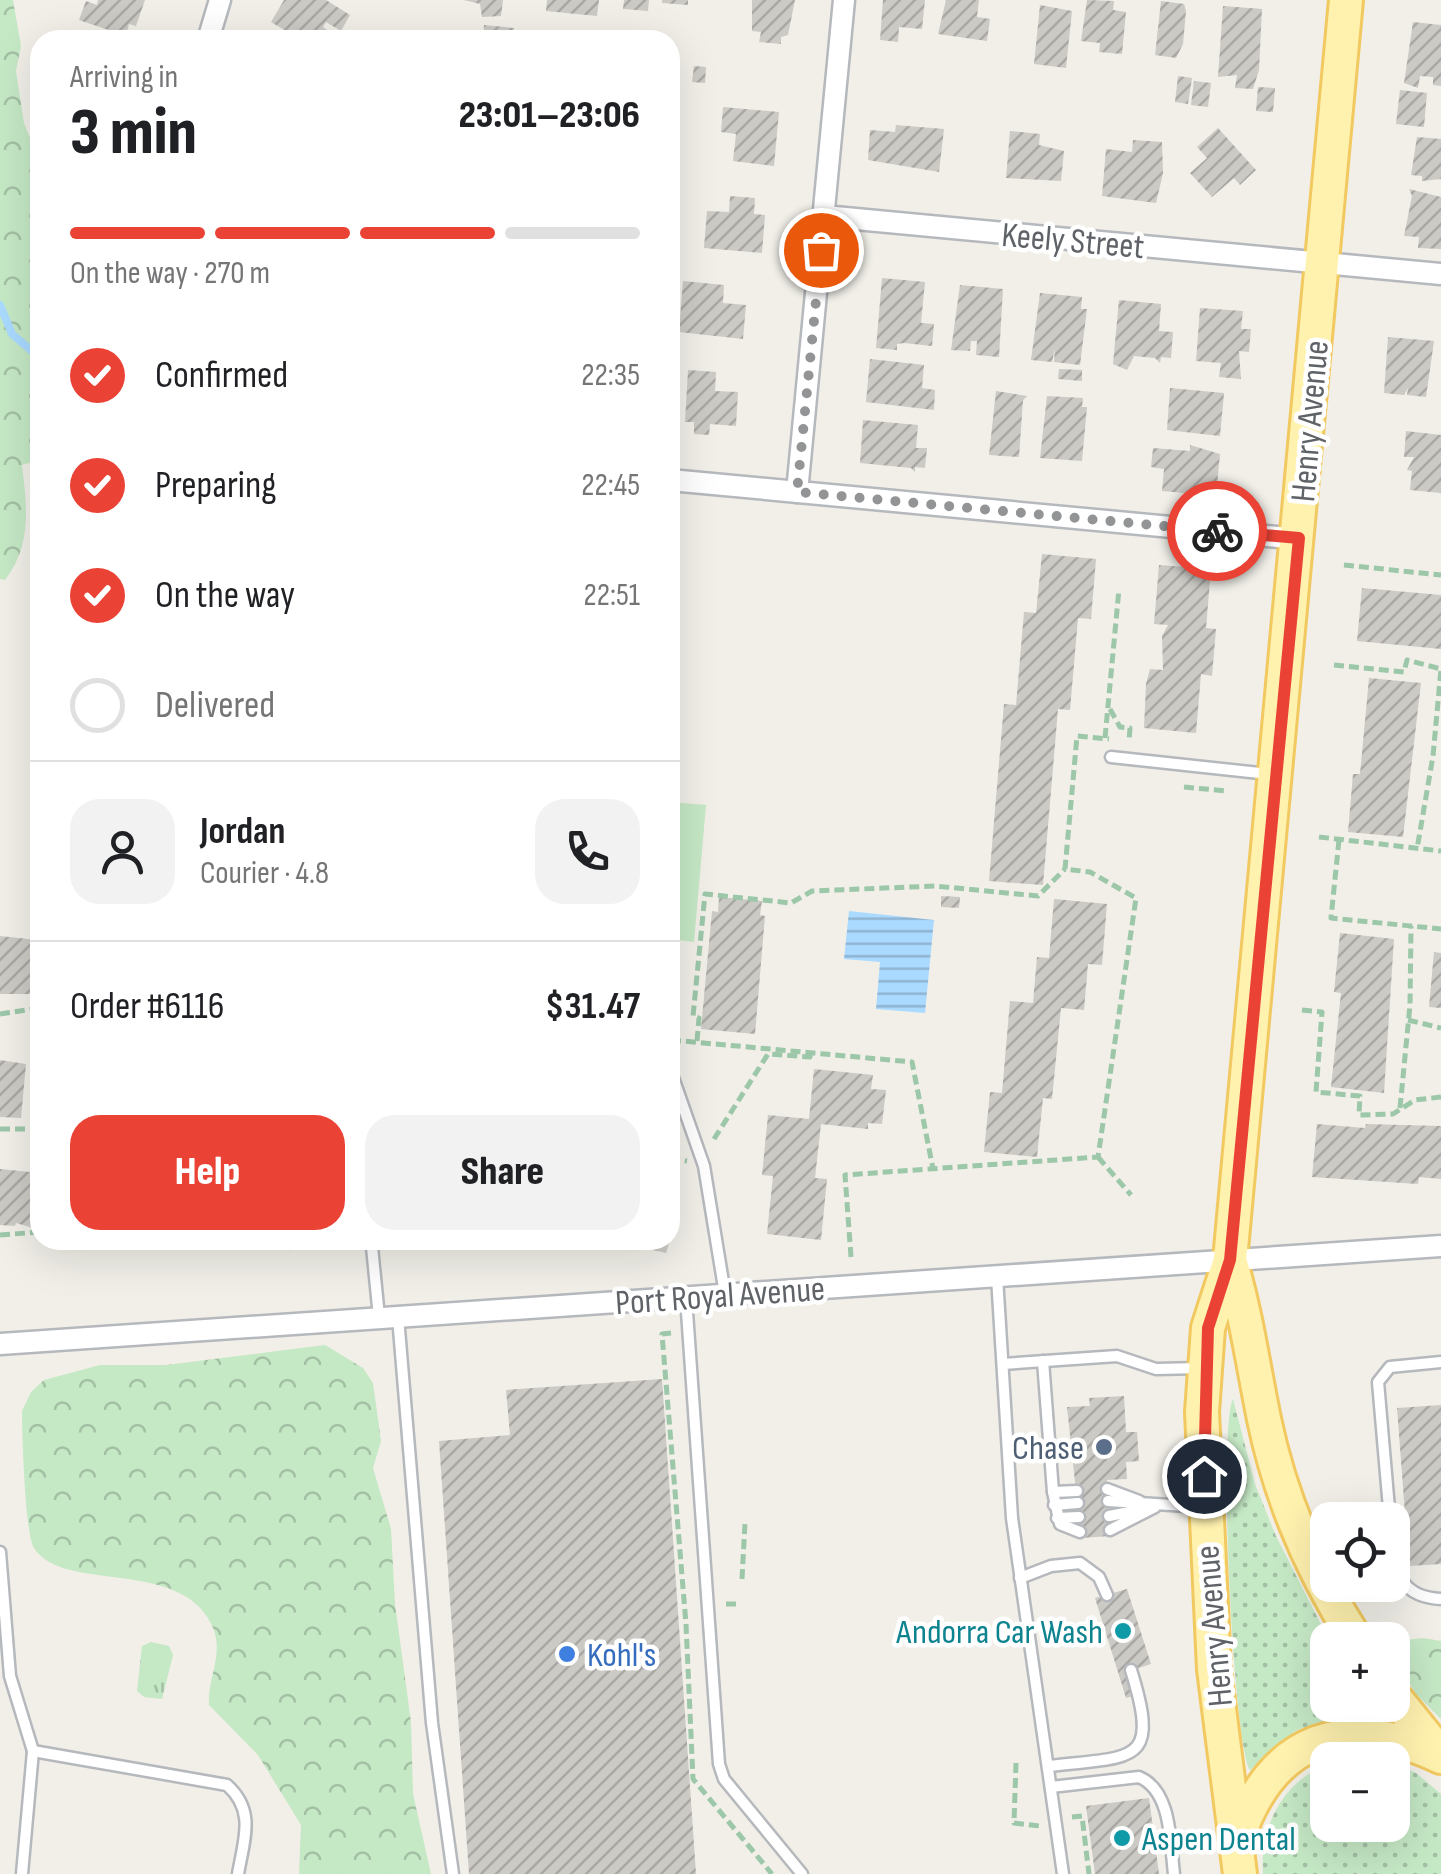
<!DOCTYPE html>
<meta charset="utf-8">
<style>
:root{--surface:#fff;--page:#f2f2f2;--text:#202124;--muted:#757577;--line:#e0e0e0;--accent:#ea4335}
body{margin:0;font-family:"Sofia Sans Condensed",sans-serif;background:var(--page);color:var(--text);height:100vh;display:flex;flex-direction:column;font-size:38px;white-space:nowrap}
*{box-sizing:border-box;margin:0}
p{font-size:32px;color:var(--muted)}
.icon{flex:none;width:55px;height:55px;fill:none;stroke:currentColor;stroke-width:2;stroke-linecap:round;stroke-linejoin:round}
.map{position:relative;flex:1;overflow:hidden}
.panel{position:absolute;left:30px;top:30px;width:650px;height:1220px;display:flex;flex-direction:column;background:var(--surface);border-radius:30px;box-shadow:0 10px 40px #0002}
.panel>*{flex:none}
.controls{position:absolute;left:1310px;top:1502px;display:grid;gap:20px}
.controls a{display:grid;place-items:center;width:100px;height:100px;border-radius:20px;background:var(--surface);box-shadow:0 10px 40px #0002;font-size:50px}
.pin{position:absolute;display:grid;place-items:center;width:85px;height:85px;color:#fff;margin:-42px;border:5px solid #fff;border-radius:50%;box-shadow:0 2px 10px #0007}
.courier{position:absolute;display:grid;place-items:center;width:100px;height:100px;margin:-50px;border:8px solid #ea4335;border-radius:50%;background:#fff;color:#222;box-shadow:0 2px 12px #0007}
.summary em{font-style:normal;font-weight:800}
.summary div{display:flex;flex-direction:column-reverse}
.summary{display:flex;align-items:center;justify-content:space-between;height:170px;padding:0 40px}
h1{font-size:65px;font-weight:800;line-height:75px}
.bar{display:grid;grid-template-columns:repeat(4,1fr);gap:15px 10px;align-content:center;height:120px;padding:0 40px}
.bar i{height:12px;border-radius:8px;background:var(--line)}
.bar .current{background:var(--accent)}
.bar p{grid-column:span 4}
.line{display:flex;align-items:center;gap:25px;padding:0 40px;border-top:2px solid var(--line)}
.line div{flex:1}
.round{display:grid;place-items:center;flex:none;width:105px;height:105px;border-radius:30px;background:var(--page)}
ol{padding:0 40px;list-style:none}
li{display:flex;align-items:center;gap:30px;height:110px}
li p{margin-inline-start:auto}
li .icon{padding:10px;border-radius:50%;background:var(--accent);color:#fff;stroke-width:4}
li:last-child{color:var(--muted)}
li i{width:55px;height:55px;border:5px solid var(--line);border-radius:50%}
.cta{display:flex;gap:20px;margin-top:auto;padding:20px 40px}
.cta a{flex:1;height:115px;border-radius:30px;background:var(--accent);color:#fff;font-size:40px;font-weight:800;line-height:115px;text-align:center}
.cta a+a{background:var(--page);color:var(--text)}
.map>svg:first-child{display:block}
.grass{fill:url(#grass-dots)}
.forest{fill:url(#forest-crowns)}
.park{fill:url(#park-tufts)}
.garden{fill:#c5e8c5}
.water{fill:url(#water-rules)}
.lines{fill:none;stroke-linecap:round;stroke-linejoin:round}
.stream{stroke:#aadaff;stroke-width:8}
.building{fill:url(#building-hatch)}
.lane-casing{stroke:#b5b8bc;stroke-width:15}
.street-casing{stroke:#b5b8bc;stroke-width:25}
.primary-casing{stroke:#f2c960;stroke-width:38}
.path{stroke:#9cc7a9;stroke-width:5;stroke-dasharray:10 5;stroke-linecap:butt}
.lane{stroke:#fff;stroke-width:10}
.street{stroke:#fff;stroke-width:20}
.primary{stroke:#fff2af;stroke-width:32}
.done{stroke:#929495;stroke-width:10;stroke-dasharray:0 18}
.route{stroke:#ea4335;stroke-width:12}
.service-dot{fill:#5c6f8a;stroke:#fff;stroke-width:4}
.culture-dot{fill:#0f9aa8;stroke:#fff;stroke-width:4}
.shop-dot{fill:#3f7fe0;stroke:#fff;stroke-width:4}
.labels{text-anchor:middle;stroke-width:9;stroke-linejoin:round;paint-order:stroke}
.street-label{font-size:35px;fill:#5f6368;stroke:#fff}
.service-label{font-size:35px;fill:#4e5e75;stroke:#fff;text-anchor:end}
.culture-label{font-size:35px;fill:#0d838f;stroke:#fff;text-anchor:end}
.shop-label{font-size:35px;fill:#366cbe;stroke:#fff;text-anchor:start}
</style>
<div class="map">
<svg width="1441" height="1874" viewBox="0 0 1441 1874">
<defs>
<pattern id="grass-dots" width="8" height="8" patternUnits="userSpaceOnUse" patternTransform="scale(2.5)"><rect width="8" height="8" fill="#c5e8c5"/><path d="M2 2h.1M6 6h.1" fill="none" stroke="#a3c0a4" stroke-width="1.8" stroke-linecap="round"/></pattern>
<pattern id="forest-crowns" width="20" height="18" patternUnits="userSpaceOnUse" patternTransform="scale(2.5)"><rect width="20" height="18" fill="#c5e8c5"/><path d="M2 6a3 3 0 1 1 6 0M12 15a3 3 0 1 1 6 0" fill="none" stroke="#a3c0a4"/></pattern>
<pattern id="park-tufts" width="24" height="20" patternUnits="userSpaceOnUse" patternTransform="scale(2.5)"><rect width="24" height="20" fill="#c5e8c5"/><path d="M3 7l-1-3M5 7V3M7 7l1-3M15 17l-1-3M17 17v-4M19 17l1-3" fill="none" stroke="#a3c0a4"/></pattern>
<pattern id="water-rules" width="6" height="5" patternUnits="userSpaceOnUse" patternTransform="scale(2.5)"><rect width="6" height="5" fill="#aadaff"/><path d="M0 2.5h6" fill="none" stroke="#8eb4d2"/></pattern>
<pattern id="building-hatch" width="6" height="6" patternUnits="userSpaceOnUse" patternTransform="scale(2.5)"><rect width="6" height="6" fill="#cccac5"/><path d="M-1 1l2-2M0 6l6-6M5 7l2-2" fill="none" stroke="#a9a8a4"/></pattern>
</defs>
<rect width="100%" height="100%" fill="#f1efe8"/>
<g class="grass">
<path d="M1233,1399L1255,1484L1276,1536L1329,1640L1328,1705H1372L1376,1710L1339,1715L1297,1730L1250,1770C1233,1741 1218,1428 1233,1399Z"/>
<path d="M1393,1762L1416,1773L1441,1794V1874H1263C1260,1826 1282,1783 1327,1764L1328,1825H1392Z"/>
</g>
<g class="forest">
<path d="M0,0H13L21,46L16,71L24,123L40,163V460L22,465C27,507 32,545 5,580L0,579Z"/>
<path d="M325,1345L363,1368L373,1383L381,1441L373,1468L391,1529L395,1604L411,1722L413,1794L431,1874H299L301,1825L258,1755L209,1705C207,1679 223,1657 214,1630C185,1555 64,1595 34,1548C25,1535 22,1432 22,1411L31,1392L44,1380L100,1365H166Z"/>
<polygon points="1423,1638 1441,1641 1441,1719 1416,1694 1398,1664 1405,1640"/>
</g>
<polygon class="park" points="151,1642 169,1646 173,1655 162,1699 144,1697 137,1691 142,1646"/>
<polygon class="garden" points="670,802 706,805 694,942 670,939"/>
<polygon class="water" points="849,911 934,920 925,1013 876,1009 880,962 844,959"/>
<g class="lines">
<polyline class="stream" points="0,305 12,334 40,358"/>
</g>
<g class="building">
<polygon points="98,0 145,0 136,26 129,24 126,36 79,20 86,1 97,5"/>
<polygon points="284,0 326,0 350,15 341,31 326,22 323,27 330,32 324,40 301,40 271,22"/>
<polygon points="464,0 503,0 501,16 482,17 480,4"/>
<polygon points="547,0 599,0 597,16 546,11"/>
<polygon points="624,0 649,0 648,11 623,9"/>
<polygon points="662,0 688,0 688,5 662,3"/>
<polygon points="752,0 795,0 788,35 781,37 781,44 759,42 761,32 752,31"/>
<polygon points="883,0 925,0 922,29 899,27 898,42 880,40"/>
<polygon points="946,0 979,0 977,17 990,19 987,41 938,34"/>
<polygon points="1087,0 1114,1 1113,10 1126,12 1122,54 1099,52 1100,43 1081,41"/>
<polygon points="1161,1 1184,4 1186,11 1183,44 1176,58 1155,55"/>
<polygon points="1040,5 1072,11 1066,68 1034,64"/>
<polygon points="1223,6 1262,9 1259,70 1253,89 1235,88 1237,75 1218,77"/>
<polygon points="1413,22 1441,25 1441,86 1433,85 1433,77 1420,76 1418,88 1404,83"/>
<polygon points="484,25 514,28 513,39 483,40"/>
<polygon points="694,66 706,67 705,83 692,82"/>
<polygon points="1178,76 1192,78 1188,104 1175,102"/>
<polygon points="1194,81 1211,83 1208,107 1191,105"/>
<polygon points="1258,87 1275,88 1273,112 1256,111"/>
<polygon points="1400,90 1427,93 1424,127 1396,124"/>
<polygon points="723,107 779,112 774,166 733,161 736,134 721,132"/>
<polygon points="896,125 944,129 939,172 868,160 870,130 895,132"/>
<polygon points="1218,128 1256,170 1240,185 1234,178 1212,197 1190,173 1207,158 1197,147"/>
<polygon points="1010,131 1040,134 1039,145 1064,151 1061,181 1006,178"/>
<polygon points="1417,137 1441,139 1441,179 1422,181 1422,176 1411,175"/>
<polygon points="1133,140 1162,142 1163,173 1156,203 1102,196 1106,149 1132,152"/>
<polygon points="670,184 679,186 676,200 670,199"/>
<polygon points="1409,189 1441,197 1441,249 1418,248 1419,237 1404,236 1412,196"/>
<polygon points="730,196 755,198 754,214 765,215 762,253 704,248 707,211 729,212"/>
<polygon points="882,278 925,282 921,323 934,324 932,346 904,343 897,344 897,350 876,348"/>
<polygon points="683,281 724,285 723,303 746,305 743,339 679,332"/>
<polygon points="960,285 1003,289 999,357 976,355 977,341 971,341 970,351 951,350"/>
<polygon points="1040,293 1082,297 1081,309 1087,309 1080,365 1054,362 1055,348 1052,362 1031,360"/>
<polygon points="1119,300 1161,304 1159,331 1173,332 1171,358 1161,357 1160,363 1155,358 1134,356 1127,370 1113,364"/>
<polygon points="1200,308 1243,311 1241,329 1251,329 1249,352 1239,351 1241,379 1219,377 1221,363 1196,361"/>
<polygon points="1388,337 1434,341 1426,397 1407,395 1408,388 1404,395 1384,393"/>
<polygon points="870,359 924,365 922,388 935,390 934,410 866,402"/>
<polygon points="1059,369 1082,370 1082,381 1058,379"/>
<polygon points="688,370 716,372 715,391 738,392 736,426 710,424 709,435 694,434 694,422 685,422"/>
<polygon points="1170,388 1224,393 1220,436 1167,430"/>
<polygon points="996,391 1027,396 1023,400 1019,457 989,455"/>
<polygon points="1047,396 1083,398 1082,407 1087,407 1082,461 1040,458"/>
<polygon points="863,420 918,425 916,448 927,448 925,468 915,467 915,472 911,468 860,463"/>
<polygon points="1406,431 1441,435 1441,493 1410,490 1412,471 1407,470 1414,457 1404,457"/>
<polygon points="1190,445 1220,454 1216,496 1162,491 1164,469 1151,467 1153,448 1190,451"/>
<polygon points="1042,554 1096,559 1091,619 1078,618 1070,710 1058,709 1043,885 989,881 1004,704 1016,705 1024,612 1036,613"/>
<polygon points="1159,565 1211,569 1206,628 1216,629 1212,676 1201,674 1196,733 1144,728 1146,684 1150,669 1163,670 1162,636 1168,625 1154,624"/>
<polygon points="1362,588 1441,595 1441,649 1357,641"/>
<polygon points="1369,678 1421,683 1403,837 1348,832 1353,774 1360,774"/>
<polygon points="941,896 960,897 959,908 941,907"/>
<polygon points="719,897 762,901 760,915 765,916 755,1034 701,1029 712,911 718,912"/>
<polygon points="1054,899 1107,904 1102,965 1088,964 1084,1010 1061,1008 1052,1099 1043,1098 1037,1157 984,1152 990,1092 1002,1093 1010,1001 1033,1003 1037,957 1049,958"/>
<polygon points="1340,933 1394,939 1384,1093 1331,1087 1341,993 1334,992"/>
<polygon points="0,936 38,940 33,994 0,994"/>
<polygon points="1434,952 1441,953 1441,1008 1429,1007"/>
<polygon points="0,1060 26,1064 21,1118 0,1117"/>
<polygon points="814,1069 873,1075 871,1089 886,1090 882,1124 868,1123 868,1129 821,1124 815,1178 827,1179 821,1240 767,1234 773,1176 762,1175 768,1115 809,1119"/>
<polygon points="1317,1124 1365,1128 1366,1124 1441,1126 1441,1179 1419,1177 1418,1184 1312,1177"/>
<polygon points="0,1169 40,1173 40,1214 35,1214 33,1228 16,1223 15,1226 0,1225"/>
<polygon points="610,1240 670,1240 666,1253"/>
<polygon points="662,1379 696,1874 469,1874 439,1441 510,1435 506,1390"/>
<polygon points="1124,1396 1126,1432 1137,1432 1139,1461 1126,1462 1127,1479 1107,1480 1110,1536 1081,1538 1067,1407 1090,1406 1089,1398"/>
<polygon points="1441,1405 1441,1564 1409,1566 1397,1408"/>
<polygon points="1127,1589 1151,1664 1126,1672 1134,1696 1126,1698 1095,1598"/>
<polygon points="1149,1798 1159,1874 1095,1874 1086,1806"/>
</g>
<g class="lines">
<defs>
<g id="lane">
<polyline points="1111,757 1269,774"/>
<polyline points="670,1069 704,1166 725,1294"/>
<polyline points="372,1247 379,1317"/>
<polyline points="997,1277 1012,1518 1063,1874"/>
<polyline points="686,1298 719,1764 724,1779 802,1874"/>
<polyline points="398,1317 432,1723 453,1874"/>
<polyline points="1043,1361 1053,1492 1077,1491"/>
<polyline points="1003,1364 1117,1356 1156,1369 1202,1368"/>
<polyline points="1107,1489 1139,1501"/>
<polyline points="1053,1492 1060,1524 1080,1532"/>
<polyline points="1108,1501 1202,1507"/>
<polyline points="1054,1505 1078,1503"/>
<polyline points="1109,1516 1145,1509"/>
<polyline points="1057,1518 1079,1517"/>
<polyline points="1390,1520 1378,1382 1390,1367 1441,1362"/>
<polyline points="1110,1530 1155,1507"/>
<path d="M1392,1542C1396,1576 1403,1597 1441,1599"/>
<polyline points="0,1552 10,1676 33,1751 22,1874"/>
<polyline points="1020,1578 1051,1566 1080,1563 1099,1577 1107,1595"/>
<path d="M33,1751L227,1785C256,1811 244,1839 238,1874"/>
<path d="M1049,1766C1134,1756 1161,1766 1131,1670"/>
<path d="M1051,1787L1139,1777C1172,1791 1170,1842 1174,1874"/>
</g>
<g id="street">
<polyline points="208,40 220,0"/>
<polyline points="824,216 1441,274"/>
<polyline points="670,480 1299,539"/>
<polyline points="797,492 844,0"/>
<polyline points="0,1344 1441,1246"/>
</g>
<g id="primary">
<path d="M1230,1260C1246,1313 1253,1365 1264,1419C1280,1497 1313,1573 1356,1640"/>
<polyline points="1392,1694 1438,1751"/>
<path d="M1237,1840C1271,1737 1346,1712 1441,1757"/>
<polyline points="1240,1874 1214,1669 1202,1412 1208,1328 1230,1260 1346,0"/>
</g>
</defs>
<use href="#lane" class="lane-casing"/>
<use href="#street" class="street-casing"/>
<use href="#primary" class="primary-casing"/>
<g class="path">
<polyline points="1344,565 1441,575"/>
<polyline points="1334,665 1404,672 1407,660 1441,669 1433,756 1417,849"/>
<polyline points="1110,709 1120,727 1130,728 1129,741"/>
<polyline points="1105,738 1119,589"/>
<polyline points="1184,787 1227,791"/>
<polyline points="1319,837 1441,851"/>
<polyline points="1339,840 1331,918 1441,929"/>
<polyline points="1302,1010 1322,1012 1316,1092 1360,1096 1359,1115 1393,1114 1415,1100 1441,1097"/>
<polyline points="0,1014 40,1008"/>
<polyline points="1408,1020 1441,1028"/>
<polyline points="671,1040 912,1062 933,1169"/>
<polyline points="697,1041 699,1018 693,1016 705,894 791,903 812,891 935,886 1038,896 1065,869"/>
<polyline points="1400,1108 1410,1005 1411,926"/>
<polyline points="0,1129 40,1129"/>
<polyline points="714,1139 768,1054 810,1057 810,1051"/>
<polyline points="1098,1157 1131,1195"/>
<polyline points="670,1158 687,1161"/>
<polyline points="0,1235 40,1232"/>
<polyline points="290,1240 291,1253"/>
<polyline points="851,1257 845,1175 1098,1157 1136,898 1090,872 1065,869 1077,736 1109,739"/>
<polyline points="671,1333 662,1334 686,1624 693,1779 772,1874"/>
<polyline points="742,1579 745,1523"/>
<polyline points="726,1604 740,1604"/>
<polyline points="1016,1763 1014,1823 1040,1826"/>
<polyline points="1072,1817 1082,1816 1089,1874"/>
</g>
<use href="#lane" class="lane"/>
<use href="#street" class="street"/>
<use href="#primary" class="primary"/>
</g>
<g class="lines">
<polyline class="done" points="821,250 797,492 1217,531"/>
<polyline class="route" points="1204,1476 1208,1328 1230,1260 1299,538 1217,531"/>
</g>
<circle class="service-dot" cx="1104" cy="1447" r="10"/>
<g class="culture-dot">
<circle cx="1123" cy="1631" r="10"/>
<circle cx="1122" cy="1838" r="10"/>
</g>
<circle class="shop-dot" cx="567" cy="1654" r="10"/>
<g class="labels">
<g class="street-label">
<text transform="translate(1073 240) rotate(5)" y="12">Keely Street</text>
<text transform="translate(1309 421) rotate(-85)" y="12">Henry Avenue</text>
<text transform="translate(720 1295) rotate(-4)" y="12">Port Royal Avenue</text>
<text transform="translate(1213 1626) rotate(-95)" y="12">Henry Avenue</text>
</g>
<g class="service-label">
<text x="1084" y="1459">Chase</text>
</g>
<g class="culture-label">
<text x="1103" y="1643">Andorra Car Wash</text>
<text x="1142" y="1850" text-anchor="start">Aspen Dental</text>
</g>
<g class="shop-label">
<text x="587" y="1666">Kohl's</text>
</g>
</g>
</svg>
<div class="controls">
<a><svg class="icon" aria-label="locate" viewBox="0 0 24 24"><circle cx="12" cy="12" r="6"/><path d="M12 2v4M12 18v4M2 12h4M18 12h4"/></svg></a>
<a>+</a>
<a>−</a>
</div>
<div class="pin" style="left:821px;top:250px;background:#ea580c"><svg class="icon" aria-label="bag" viewBox="0 0 24 24"><path d="M5 8h14l-1 12H6zM9 8a3 3 0 0 1 6 0"/></svg></div>
<div class="pin" style="left:1204px;top:1476px;background:#1f2937"><svg class="icon" aria-label="home" viewBox="0 0 24 24"><path d="M3 11l9-7 9 7M6 9v11h12V9"/></svg></div>
<div class="courier" style="left:1217px;top:531px"><svg class="icon" aria-label="bike" viewBox="0 0 24 24"><circle cx="6" cy="16" r="4"/><circle cx="18" cy="16" r="4"/><path d="M6 16l4-8h5l3 8M10 8l3 8H6M13 5h3"/></svg></div>
<section class="panel">
<div class="summary"><div><h1>3 min</h1><p>Arriving in</p></div><em>23:01–23:06</em></div>
<div class="bar"><i class="current"></i><i class="current"></i><i class="current"></i><i></i><p>On the way · 270 m</p></div>
<ol>
<li><svg class="icon" aria-label="check" viewBox="0 0 24 24"><path d="M5 12l5 5 9-10"/></svg>Confirmed<p>22:35</p></li>
<li><svg class="icon" aria-label="check" viewBox="0 0 24 24"><path d="M5 12l5 5 9-10"/></svg>Preparing<p>22:45</p></li>
<li><svg class="icon" aria-label="check" viewBox="0 0 24 24"><path d="M5 12l5 5 9-10"/></svg>On the way<p>22:51</p></li>
<li><i></i>Delivered</li>
</ol>
<div class="line" style="height:180px"><a class="round"><svg class="icon" aria-label="person" viewBox="0 0 24 24"><circle cx="12" cy="8" r="4"/><path d="M4 21q1-7 8-7t8 7"/></svg></a><div><b>Jordan</b><p>Courier · 4.8</p></div><a class="round"><svg class="icon" aria-label="phone" viewBox="0 0 24 24"><path d="M5 4h4l2 5-3 2q2 4 5 5l2-3 5 2v4C11 20 4 13 5 4z"/></svg></a></div>
<div class="line" style="height:130px"><div>Order #6116</div><b>$31.47</b></div>
<div class="cta"><a>Help</a><a>Share</a></div>
</section>
</div>
